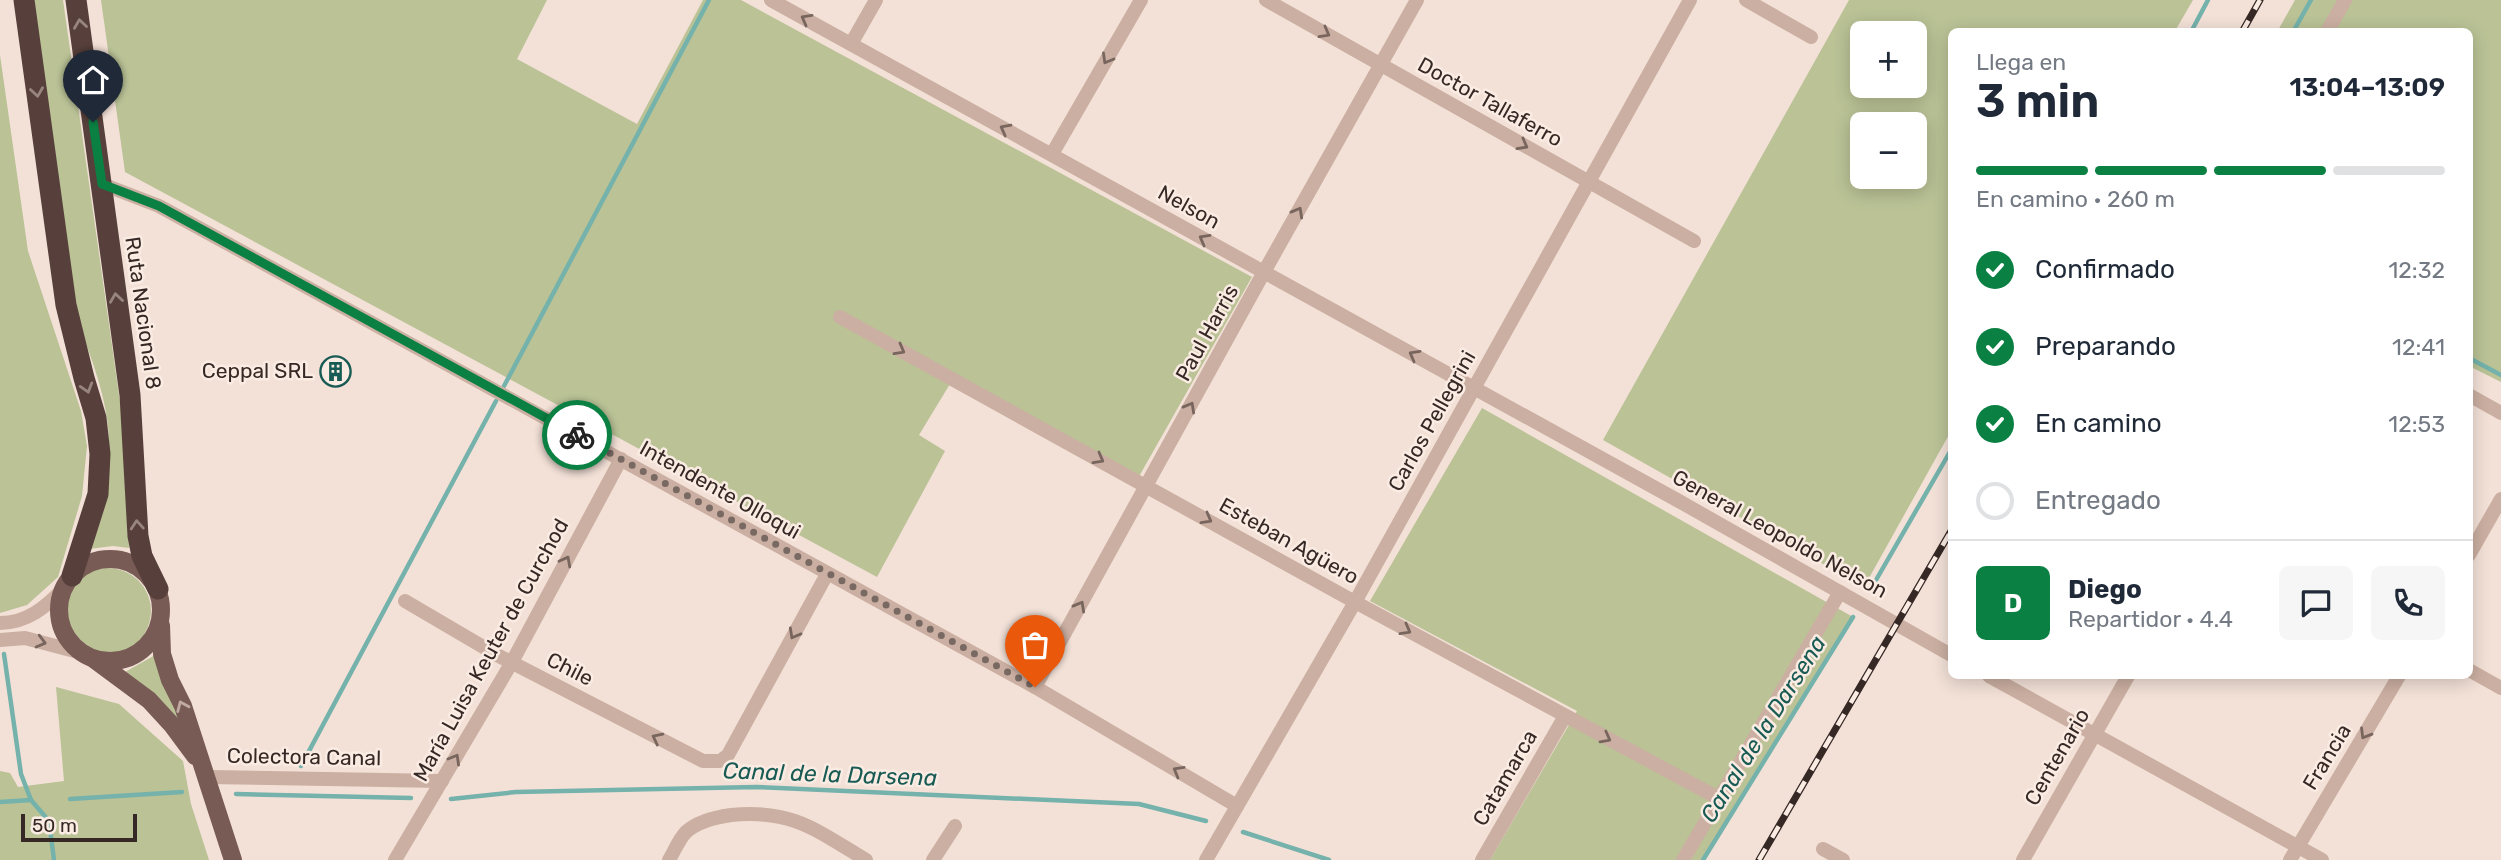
<!DOCTYPE html>
<html lang="es">
<meta charset="utf-8">
<style>
:root{--surface:#fff;--page:#f6f6f7;--text:#1f2937;--muted:#747a83;--line:#e0e1e3;--accent:#0b8043}
body{margin:0;font-family:Rubik,sans-serif;background:var(--page);color:var(--text);height:100vh;display:flex;flex-direction:column;font-size:26px;white-space:nowrap}
*{box-sizing:border-box;margin:0}
p{font-size:23px;color:var(--muted)}
.icon{flex:none;width:38px;height:38px;fill:none;stroke:currentColor;stroke-width:2;stroke-linecap:round;stroke-linejoin:round}
.map{position:relative;flex:1;overflow:hidden}
.details{position:absolute;left:1948px;top:28px;width:525px;height:651px;display:flex;flex-direction:column;background:var(--surface);border-radius:10px;box-shadow:0 4px 18px #0003}
.details>*{flex:none}
.controls{position:absolute;left:1850px;top:21px;display:grid;gap:14px}
.controls a{display:grid;place-items:center;width:77px;height:77px;border-radius:10px;background:var(--surface);box-shadow:0 4px 18px #0003;font-size:35px}
.scale{position:absolute;left:21px;bottom:18px;width:116px;box-sizing:border-box;padding-left:7px;border:4px solid #352825;border-top:0;font-size:19px;line-height:24px;white-space:nowrap;color:#352825;-webkit-text-stroke:5px #faece3;paint-order:stroke}
.pin{position:absolute;display:grid;place-items:center;width:60px;height:60px;color:#fff;margin:-72px -30px;border-radius:50% 50% 50% 0;rotate:-45deg;box-shadow:0 0 7px #0007}
.pin .icon{rotate:45deg}
.courier{position:absolute;display:grid;place-items:center;width:70px;height:70px;margin:-35px;border:5px solid #0b8043;border-radius:50%;background:#fff;color:#222;box-shadow:0 2px 9px #0007}
.overview em{font-style:normal;font-weight:600}
.overview div{display:flex;flex-direction:column-reverse}
.overview{display:flex;align-items:center;justify-content:space-between;height:119px;padding:0 28px}
h1{font-size:46px;font-weight:600;line-height:52px}
.bar{display:grid;grid-template-columns:repeat(4,1fr);gap:10px 7px;align-content:center;height:84px;padding:0 28px}
.bar i{height:9px;border-radius:5px;background:var(--line)}
.bar .selected{background:var(--accent)}
.bar p{grid-column:span 4}
.line{display:flex;align-items:center;gap:18px;padding:0 28px;border-top:2px solid var(--line)}
.line div{flex:1}
.round{display:grid;place-items:center;flex:none;width:74px;height:74px;border-radius:10px;background:var(--page)}
ol{padding:0 28px;list-style:none}
li{display:flex;align-items:center;gap:21px;height:77px}
li p{margin-inline-start:auto}
li .icon{padding:7px;border-radius:50%;background:var(--accent);color:#fff;stroke-width:4}
li:last-child{color:var(--muted)}
li i{width:38px;height:38px;border:4px solid var(--line);border-radius:50%}
.map>svg:first-child{display:block}
.green{fill:#bac296;fill-rule:evenodd}
.lines{fill:none;stroke-linecap:round;stroke-linejoin:round}
.stream{stroke:#74b2ab;stroke-width:4.5}
.street{stroke:#cbafa2;stroke-width:14}
.primary{stroke:#795b55;stroke-width:18}
.highway{stroke:#57403b;stroke-width:21}
.rail-casing{stroke:#352825;stroke-width:7}
.rail{stroke:#faece3;stroke-width:4.5;stroke-dasharray:13;stroke-linecap:butt}
.oneway{stroke:#78655d}
.oneway2{stroke:#98857e}
.oneway3{stroke:#c0aba3}
.done{stroke:#786963;stroke-width:7;stroke-dasharray:0 12.6}
.route{stroke:#0b8043;stroke-width:9}
.labels{text-anchor:middle;stroke-width:5;stroke-linejoin:round;paint-order:stroke}
.street-label{font-size:21px;fill:#352825;stroke:#faece3}
.poi-label{font-size:21px;fill:#352825;stroke:#faece3;text-anchor:end}
.water-label{font-size:23px;font-style:italic;fill:#185a54;stroke:#faece3}
</style>
<div class="map">
<svg width="2501" height="860" viewBox="0 0 2501 860">
<rect width="100%" height="100%" fill="#f3e1d7"/>
<g class="green">
<path d="M31,0H63L122,416L129,548L113,546L89,549C96,519 104,489 108,459C114,415 92,357 75,317Z"/>
<polygon points="101,0 547,0 517,59 637,124 703,0 741,0 1252,277 1137,480 953,379 919,435 945,451 877,577 125,172"/>
<path d="M1849,0H2193L2175,31L1951,32V431L1864,587L1603,440ZM1914,33V86H1862V33ZM1862,124H1914V177H1862Z"/>
<polygon points="2295,0 2501,0 2501,382 2469,366 2469,32 2277,32"/>
<polygon points="0,55 28,251 81,411 87,446 82,496 58,577 27,605 0,613"/>
<polygon points="1482,408 1853,617 1705,860 1490,860 1577,711 1370,601"/>
<circle cx="108" cy="611" r="43"/>
<polygon points="157,654 187,730 154,693 125,672"/>
<polygon points="56,687 119,704 183,761 191,804 209,860 0,860 0,771 10,773 18,787 64,781"/>
</g>
<g class="lines">
<g class="stream">
<polyline points="2191,32 2208,0"/>
<polyline points="2293,32 2311,0"/>
<polyline points="2469,358 2501,375"/>
<polyline points="504,386 709,0"/>
<polyline points="1872,587 1951,450"/>
<polyline points="4,654 21,774 31,800 49,821 54,860"/>
<polyline points="301,766 496,401"/>
<polyline points="236,794 411,798"/>
<polyline points="70,799 182,792"/>
<polyline points="451,799 516,792 756,787 1139,804 1206,821"/>
<polyline points="0,802 31,800"/>
<polyline points="1243,832 1329,860"/>
<polyline points="1703,860 1853,617"/>
</g>
<g class="street">
<polyline points="771,0 1677,500 1951,655"/>
<polyline points="1266,0 1694,241"/>
<polyline points="1746,0 1811,37"/>
<polyline points="2327,32 2345,0"/>
<polyline points="851,44 876,0"/>
<polyline points="1052,154 1141,0"/>
<polyline points="102,184 159,206 1035,687 1237,806"/>
<polyline points="840,317 1355,602 1720,799"/>
<polyline points="2469,395 2501,413"/>
<polyline points="2469,555 2501,499"/>
<polyline points="405,601 497,655 703,761 720,761 728,755 827,574"/>
<path d="M0,623C27,623 46,607 64,588"/>
<polyline points="0,640 25,638 82,653"/>
<polyline points="2469,670 2501,688"/>
<polyline points="1989,676 2322,860"/>
<polyline points="1035,687 1264,272 1417,0"/>
<polyline points="207,777 442,781"/>
<polyline points="1823,849 1843,860"/>
<polyline points="395,860 512,662 621,459"/>
<path d="M669,860C674,852 679,839 686,832C697,822 717,817 731,815C792,809 816,830 866,860"/>
<polyline points="933,860 955,826"/>
<polyline points="1206,860 1355,602 1690,0"/>
<polyline points="1482,860 1565,716"/>
<polyline points="1683,860 1840,592"/>
<polyline points="2023,860 2128,676"/>
<polyline points="2290,860 2399,676"/>
</g>
<g class="primary">
<circle cx="110" cy="610" r="51"/>
<polyline points="161,625 162,654 170,680 183,706 233,860"/>
<polyline points="95,660 149,700 172,725 195,756"/>
</g>
<g class="highway">
<polyline points="24,0 66,305 84,378 96,418 100,454 98,494 72,576"/>
<polyline points="76,0 130,395 138,536 142,556 158,589"/>
</g>
<defs>
<g id="rail">
<polyline points="2242,32 2260,0"/>
<polyline points="1759,860 1951,531"/>
</g>
</defs>
<use href="#rail" class="rail-casing"/>
<use href="#rail" class="rail"/>
</g>
<defs><path id="oneway-chevron" d="M-2-3.5L2.5 0L-2 3.5" fill="none" stroke-width="1.6" stroke-linecap="round" stroke-linejoin="round" transform="scale(1.75)"/></defs>
<g class="oneway">
<use href="#oneway-chevron" transform="translate(806 19) rotate(-151)"/>
<use href="#oneway-chevron" transform="translate(1325 33) rotate(29)"/>
<use href="#oneway-chevron" transform="translate(1107 59) rotate(120)"/>
<use href="#oneway-chevron" transform="translate(1005 129) rotate(-152)"/>
<use href="#oneway-chevron" transform="translate(1523 145) rotate(29)"/>
<use href="#oneway-chevron" transform="translate(1298 212) rotate(-61)"/>
<use href="#oneway-chevron" transform="translate(1204 239) rotate(-151)"/>
<use href="#oneway-chevron" transform="translate(900 350) rotate(29)"/>
<use href="#oneway-chevron" transform="translate(1414 355) rotate(-151)"/>
<use href="#oneway-chevron" transform="translate(1190 407) rotate(-61)"/>
<use href="#oneway-chevron" transform="translate(1099 459) rotate(29)"/>
<use href="#oneway-chevron" transform="translate(1207 519) rotate(29)"/>
<use href="#oneway-chevron" transform="translate(566 561) rotate(-62)"/>
<use href="#oneway-chevron" transform="translate(1080 606) rotate(-61)"/>
<use href="#oneway-chevron" transform="translate(1406 630) rotate(29)"/>
<use href="#oneway-chevron" transform="translate(794 634) rotate(119)"/>
<use href="#oneway-chevron" transform="translate(41 642) rotate(15)"/>
<use href="#oneway-chevron" transform="translate(2365 734) rotate(121)"/>
<use href="#oneway-chevron" transform="translate(657 738) rotate(-153)"/>
<use href="#oneway-chevron" transform="translate(1606 738) rotate(28)"/>
<use href="#oneway-chevron" transform="translate(455 759) rotate(-60)"/>
<use href="#oneway-chevron" transform="translate(1178 771) rotate(-150)"/>
</g>
<g class="oneway2">
<use href="#oneway-chevron" transform="translate(80 24) rotate(-98)"/>
<use href="#oneway-chevron" transform="translate(37 92) rotate(82)"/>
<use href="#oneway-chevron" transform="translate(116 298) rotate(-98)"/>
<use href="#oneway-chevron" transform="translate(87 388) rotate(73)"/>
<use href="#oneway-chevron" transform="translate(137 525) rotate(-94)"/>
</g>
<use class="oneway3" href="#oneway-chevron" transform="translate(182 706) rotate(-113)"/>
<g class="lines">
<polyline class="done" points="577,435 1035,687"/>
<polyline class="route" points="93,122 102,184 159,206 577,435"/>
</g>
<defs>
<symbol id="building-ring" viewBox="-11 -11 22 22"><circle r="9.5" fill="#faece3" stroke="#185a54" stroke-width="1.5"/><path d="M-4-6H4V6H1V3H-1V6H-4ZM-2.5-4.3h1.7v1.8h-1.7ZM.8-4.3h1.7v1.8H.8ZM-2.5-1h1.7V.8h-1.7ZM.8-1h1.7V.8H.8Z" fill="#185a54"/></symbol>
</defs>
<g fill-rule="evenodd">
<use href="#building-ring" x="318" y="354" width="35" height="35"/>
</g>
<g class="labels">
<g class="street-label">
<text transform="translate(1490 102) rotate(29)" y="7">Doctor Tallaferro</text>
<text transform="translate(1189 207) rotate(29)" y="7">Nelson</text>
<text transform="translate(143 313) rotate(82)" y="7">Ruta Nacional 8</text>
<text transform="translate(1207 333) rotate(-61)" y="7">Paul Harris</text>
<text transform="translate(1432 421) rotate(-61)" y="7">Carlos Pellegrini</text>
<text transform="translate(720 490) rotate(29)" y="7">Intendente Olloqui</text>
<text transform="translate(1780 534) rotate(29)" y="7">General Leopoldo Nelson</text>
<text transform="translate(1289 541) rotate(29)" y="7">Esteban Agüero</text>
<text transform="translate(491 650) rotate(-61)" y="7">María Luisa Keuter de Curchod</text>
<text transform="translate(570 669) rotate(27)" y="7">Chile</text>
<text transform="translate(304 757) rotate(1)" y="7">Colectora Canal</text>
<text transform="translate(2057 757) rotate(-60)" y="7">Centenario</text>
<text transform="translate(2327 757) rotate(-59)" y="7">Francia</text>
<text transform="translate(1505 778) rotate(-60)" y="7">Catamarca</text>
</g>
<g class="poi-label">
<text x="313" y="378">Ceppal SRL</text>
</g>
<g class="water-label">
<text transform="translate(1763 729) rotate(-58)" y="8">Canal de la Darsena</text>
<text transform="translate(830 774) rotate(2)" y="8">Canal de la Darsena</text>
</g>
</g>
</svg>
<div class="controls">
<a>+</a>
<a>−</a>
</div>
<div class="scale">50 m</div>
<div class="pin" style="left:1035px;top:687px;background:#ea580c"><svg class="icon" aria-label="bag" viewBox="0 0 24 24"><path d="M5 8h14l-1 12H6zM9 8a3 3 0 0 1 6 0"/></svg></div>
<div class="pin" style="left:93px;top:122px;background:#1f2937"><svg class="icon" aria-label="home" viewBox="0 0 24 24"><path d="M3 11l9-7 9 7M6 9v11h12V9"/></svg></div>
<div class="courier" style="left:577px;top:435px"><svg class="icon" aria-label="bike" viewBox="0 0 24 24"><circle cx="6" cy="16" r="4"/><circle cx="18" cy="16" r="4"/><path d="M6 16l4-8h5l3 8M10 8l3 8H6M13 5h3"/></svg></div>
<section class="details">
<div class="overview"><div><h1>3 min</h1><p>Llega en</p></div><em>13:04–13:09</em></div>
<div class="bar"><i class="selected"></i><i class="selected"></i><i class="selected"></i><i></i><p>En camino · 260 m</p></div>
<ol>
<li><svg class="icon" aria-label="check" viewBox="0 0 24 24"><path d="M5 12l5 5 9-10"/></svg>Confirmado<p>12:32</p></li>
<li><svg class="icon" aria-label="check" viewBox="0 0 24 24"><path d="M5 12l5 5 9-10"/></svg>Preparando<p>12:41</p></li>
<li><svg class="icon" aria-label="check" viewBox="0 0 24 24"><path d="M5 12l5 5 9-10"/></svg>En camino<p>12:53</p></li>
<li><i></i>Entregado</li>
</ol>
<div class="line" style="height:126px"><b class="round" style="background:var(--accent);color:#fff">D</b><div><b>Diego</b><p>Repartidor · 4.4</p></div><a class="round"><svg class="icon" aria-label="chat" viewBox="0 0 24 24"><path d="M4 5h16v11H9l-5 4z"/></svg></a><a class="round"><svg class="icon" aria-label="phone" viewBox="0 0 24 24"><path d="M5 4h4l2 5-3 2q2 4 5 5l2-3 5 2v4C11 20 4 13 5 4z"/></svg></a></div>
</section>
</div>
